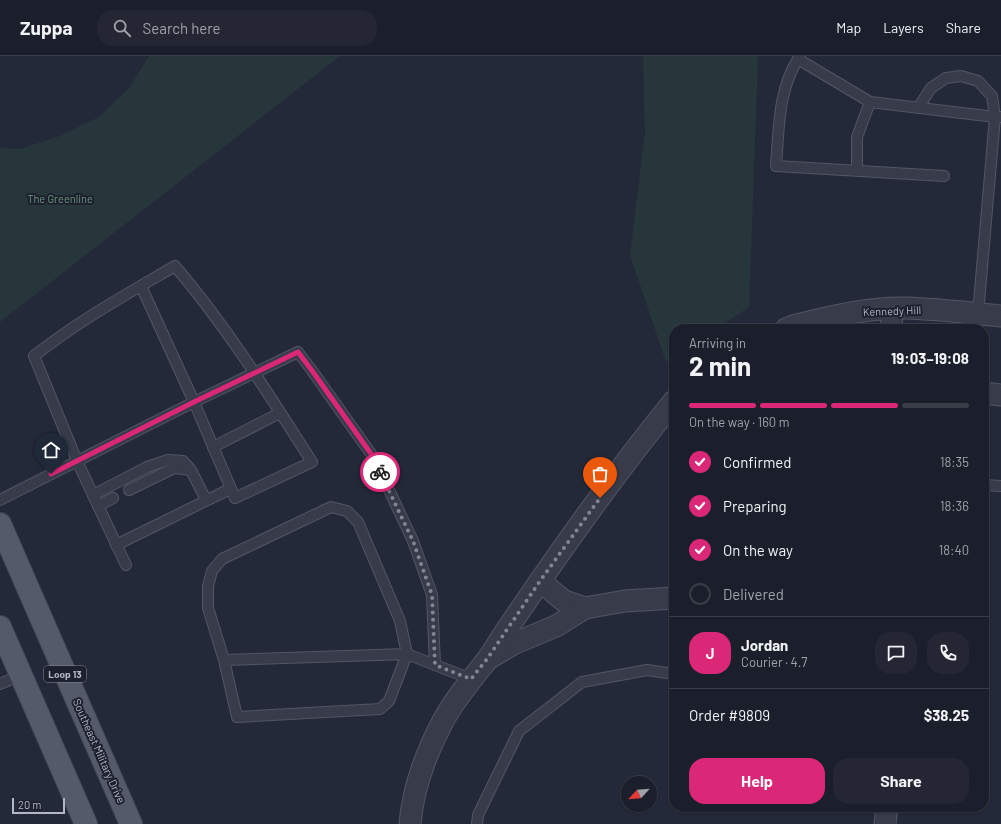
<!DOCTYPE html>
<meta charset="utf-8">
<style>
:root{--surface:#1b1f2b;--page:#242733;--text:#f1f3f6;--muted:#a0a2a9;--line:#393d47;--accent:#db2777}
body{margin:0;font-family:Barlow,sans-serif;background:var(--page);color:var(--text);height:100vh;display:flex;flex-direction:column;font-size:15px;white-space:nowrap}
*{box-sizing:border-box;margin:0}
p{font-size:13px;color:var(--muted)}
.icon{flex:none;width:22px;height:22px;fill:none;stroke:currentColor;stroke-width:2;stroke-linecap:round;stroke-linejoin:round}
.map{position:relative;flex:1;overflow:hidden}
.sheet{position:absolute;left:669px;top:268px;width:320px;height:488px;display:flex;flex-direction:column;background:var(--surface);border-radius:16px;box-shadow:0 1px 3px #0004,0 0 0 1px var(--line)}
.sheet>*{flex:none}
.needle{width:26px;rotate:244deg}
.tools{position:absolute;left:621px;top:720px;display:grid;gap:8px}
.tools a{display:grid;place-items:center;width:36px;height:36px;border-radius:50%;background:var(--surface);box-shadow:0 1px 3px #0004,0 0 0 1px var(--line);font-size:20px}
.scale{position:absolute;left:12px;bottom:10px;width:53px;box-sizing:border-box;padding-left:4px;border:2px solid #b3b6c5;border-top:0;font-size:11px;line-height:14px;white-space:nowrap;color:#b3b6c5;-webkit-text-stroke:3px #1d212e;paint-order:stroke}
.pin{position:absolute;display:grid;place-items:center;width:34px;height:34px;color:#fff;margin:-41px -17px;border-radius:50% 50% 50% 0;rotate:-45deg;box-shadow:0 0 4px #0007}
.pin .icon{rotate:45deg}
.courier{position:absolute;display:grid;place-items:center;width:40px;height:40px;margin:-20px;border:3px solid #db2777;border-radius:50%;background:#fff;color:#222;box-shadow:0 1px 5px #0007}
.head em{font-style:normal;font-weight:700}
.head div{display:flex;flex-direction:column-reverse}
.head{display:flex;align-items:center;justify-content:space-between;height:68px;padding:0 20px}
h1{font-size:26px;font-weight:700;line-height:30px}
.bar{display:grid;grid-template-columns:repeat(4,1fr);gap:6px 4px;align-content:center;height:48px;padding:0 20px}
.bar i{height:5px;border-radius:3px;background:var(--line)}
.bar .current{background:var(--accent)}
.bar p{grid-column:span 4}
.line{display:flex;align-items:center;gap:10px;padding:0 20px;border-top:1px solid var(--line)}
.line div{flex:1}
.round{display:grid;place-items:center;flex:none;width:42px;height:42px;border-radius:16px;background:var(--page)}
ol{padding:0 20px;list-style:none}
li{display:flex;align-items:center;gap:12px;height:44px}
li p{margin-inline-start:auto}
li .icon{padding:4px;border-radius:50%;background:var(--accent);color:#fff;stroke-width:4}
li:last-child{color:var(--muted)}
li i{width:22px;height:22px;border:2px solid var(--line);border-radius:50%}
.button{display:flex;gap:8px;margin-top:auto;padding:8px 20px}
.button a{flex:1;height:46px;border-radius:16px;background:var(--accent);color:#fff;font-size:16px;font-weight:700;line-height:46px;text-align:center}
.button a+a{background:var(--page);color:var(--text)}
header{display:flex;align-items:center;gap:24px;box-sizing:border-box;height:56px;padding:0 20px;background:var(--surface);border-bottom:1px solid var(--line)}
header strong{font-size:19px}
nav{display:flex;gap:22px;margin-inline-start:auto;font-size:14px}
.search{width:280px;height:36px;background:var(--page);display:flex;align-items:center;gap:10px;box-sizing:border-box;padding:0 14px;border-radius:16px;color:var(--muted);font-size:15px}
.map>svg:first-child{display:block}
.green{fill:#27363b}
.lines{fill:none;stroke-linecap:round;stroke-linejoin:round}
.service-casing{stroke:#535664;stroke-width:12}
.minor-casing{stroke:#535664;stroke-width:23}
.primary-casing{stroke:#414552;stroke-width:24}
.service{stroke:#373b4a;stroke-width:10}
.minor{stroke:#373b4a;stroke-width:21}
.primary{stroke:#555a6a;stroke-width:22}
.done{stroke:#818594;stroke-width:4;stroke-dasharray:0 7.2}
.route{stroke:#db2777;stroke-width:5}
.labels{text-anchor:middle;stroke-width:4;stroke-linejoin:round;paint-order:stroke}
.shield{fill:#1d212e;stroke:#868998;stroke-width:1}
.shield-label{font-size:10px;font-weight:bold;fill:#b3b6c5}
.park-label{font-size:11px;fill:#6b957d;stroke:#1d212e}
.street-label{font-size:11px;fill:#b3b6c5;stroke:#1d212e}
</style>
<header>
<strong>Zuppa</strong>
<div class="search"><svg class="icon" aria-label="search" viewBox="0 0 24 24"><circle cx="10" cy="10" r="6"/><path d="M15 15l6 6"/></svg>Search here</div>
<nav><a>Map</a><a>Layers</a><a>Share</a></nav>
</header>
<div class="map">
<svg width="1001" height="768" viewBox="0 0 1001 768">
<rect width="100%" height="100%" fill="#242939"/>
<g class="green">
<polygon points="149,0 340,0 0,266 0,92 20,93 60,80 99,61 129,32"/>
<polygon points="643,0 758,0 749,251 716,273 674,273 674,301 666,306 630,199 645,76"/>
</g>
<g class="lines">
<defs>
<g id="service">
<path d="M800,0C778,32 779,72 776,110L944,120"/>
<polyline points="798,3 870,46 995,61 978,258"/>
<polyline points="918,52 931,32 946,22 961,20 978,25 992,40 995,61 1001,61"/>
<polyline points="857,114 857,81 870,46"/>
<polyline points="213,391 280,357"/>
<polyline points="984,429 1001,430"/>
<polyline points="129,434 174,412 191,414"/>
<polyline points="93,439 147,411 168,404 183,405 191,414 206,444"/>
<polyline points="0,444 194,346 298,296 313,316 374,402 413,485 432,539 435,609"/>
<polyline points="98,450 113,442"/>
<polyline points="116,489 230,433"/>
<path d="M126,509L77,405L34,300C78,265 127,238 175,210C227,271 269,339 312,406L235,442L194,346L141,230"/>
<polyline points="224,604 407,598 389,645 380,653 237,661 224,604 208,552 208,530 212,515 222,503 331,451 347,455 358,466 400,565 407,598 471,623"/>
<polyline points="0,628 21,619"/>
<polyline points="477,768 478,759 519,675 582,626 647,614 674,618"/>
</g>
<g id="minor">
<polyline points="891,253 892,273"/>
<path d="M786,273L793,270C830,261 868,251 907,252C938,253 970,257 1001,260"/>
<polyline points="984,337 1001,339"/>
<polyline points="540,525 564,545 585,552"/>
<polyline points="491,601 513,588 556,570 585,552 625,545 674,542"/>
<path d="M410,768C413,732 426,697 443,665C455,643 471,624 487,604C495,593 502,580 510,569C562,492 616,416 674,345"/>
<polyline points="885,768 887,751"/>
</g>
<g id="primary">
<polyline points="0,468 131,768"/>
<polyline points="0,571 86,768"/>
</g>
</defs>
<use href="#service" class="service-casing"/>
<use href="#minor" class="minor-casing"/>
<use href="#primary" class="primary-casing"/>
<use href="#service" class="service"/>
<use href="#minor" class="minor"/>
<use href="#primary" class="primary"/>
</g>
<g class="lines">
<polyline class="done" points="380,416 413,485 432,539 435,609 471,623 487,603 540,525 600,442"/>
<polyline class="route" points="51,418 194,346 298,296 313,316 374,402 380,416"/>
</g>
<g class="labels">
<rect class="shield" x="44" y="610" width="42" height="16" rx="3"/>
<g class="shield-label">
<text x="65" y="622">Loop 13</text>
</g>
<g class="park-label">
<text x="60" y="147">The Greenline</text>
</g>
<g class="street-label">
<text transform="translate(892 255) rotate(-2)" y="4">Kennedy Hill</text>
<text transform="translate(99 695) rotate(66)" y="4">Southeast Military Drive</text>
</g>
</g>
</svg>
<div class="tools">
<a><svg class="needle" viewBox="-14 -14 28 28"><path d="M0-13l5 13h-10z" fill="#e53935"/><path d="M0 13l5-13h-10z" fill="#a0a2a9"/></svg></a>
</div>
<div class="scale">20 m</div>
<div class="pin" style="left:600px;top:442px;background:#ea580c"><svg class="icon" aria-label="bag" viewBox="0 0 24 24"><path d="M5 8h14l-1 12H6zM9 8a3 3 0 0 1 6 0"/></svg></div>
<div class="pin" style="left:51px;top:418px;background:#1f2937"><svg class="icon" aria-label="home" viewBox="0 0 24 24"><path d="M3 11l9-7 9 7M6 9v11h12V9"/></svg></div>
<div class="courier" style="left:380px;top:416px"><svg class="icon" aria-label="bike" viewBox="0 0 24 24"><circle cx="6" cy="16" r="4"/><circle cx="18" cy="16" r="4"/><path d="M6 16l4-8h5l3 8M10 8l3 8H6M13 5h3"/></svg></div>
<section class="sheet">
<div class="head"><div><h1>2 min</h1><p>Arriving in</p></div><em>19:03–19:08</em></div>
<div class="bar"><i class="current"></i><i class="current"></i><i class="current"></i><i></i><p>On the way · 160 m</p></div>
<ol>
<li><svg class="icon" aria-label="check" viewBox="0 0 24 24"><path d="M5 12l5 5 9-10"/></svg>Confirmed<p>18:35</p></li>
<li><svg class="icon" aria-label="check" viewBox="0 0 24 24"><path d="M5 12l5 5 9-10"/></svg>Preparing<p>18:36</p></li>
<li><svg class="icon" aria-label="check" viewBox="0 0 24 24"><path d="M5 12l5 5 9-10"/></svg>On the way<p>18:40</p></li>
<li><i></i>Delivered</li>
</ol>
<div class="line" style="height:72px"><b class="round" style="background:var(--accent);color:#fff">J</b><div><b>Jordan</b><p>Courier · 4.7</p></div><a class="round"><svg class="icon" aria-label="chat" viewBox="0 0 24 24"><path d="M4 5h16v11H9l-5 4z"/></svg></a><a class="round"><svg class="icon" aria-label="phone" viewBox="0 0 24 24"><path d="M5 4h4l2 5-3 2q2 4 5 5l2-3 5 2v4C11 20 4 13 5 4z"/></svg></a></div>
<div class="line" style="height:52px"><div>Order #9809</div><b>$38.25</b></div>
<div class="button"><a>Help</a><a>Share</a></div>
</section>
</div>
